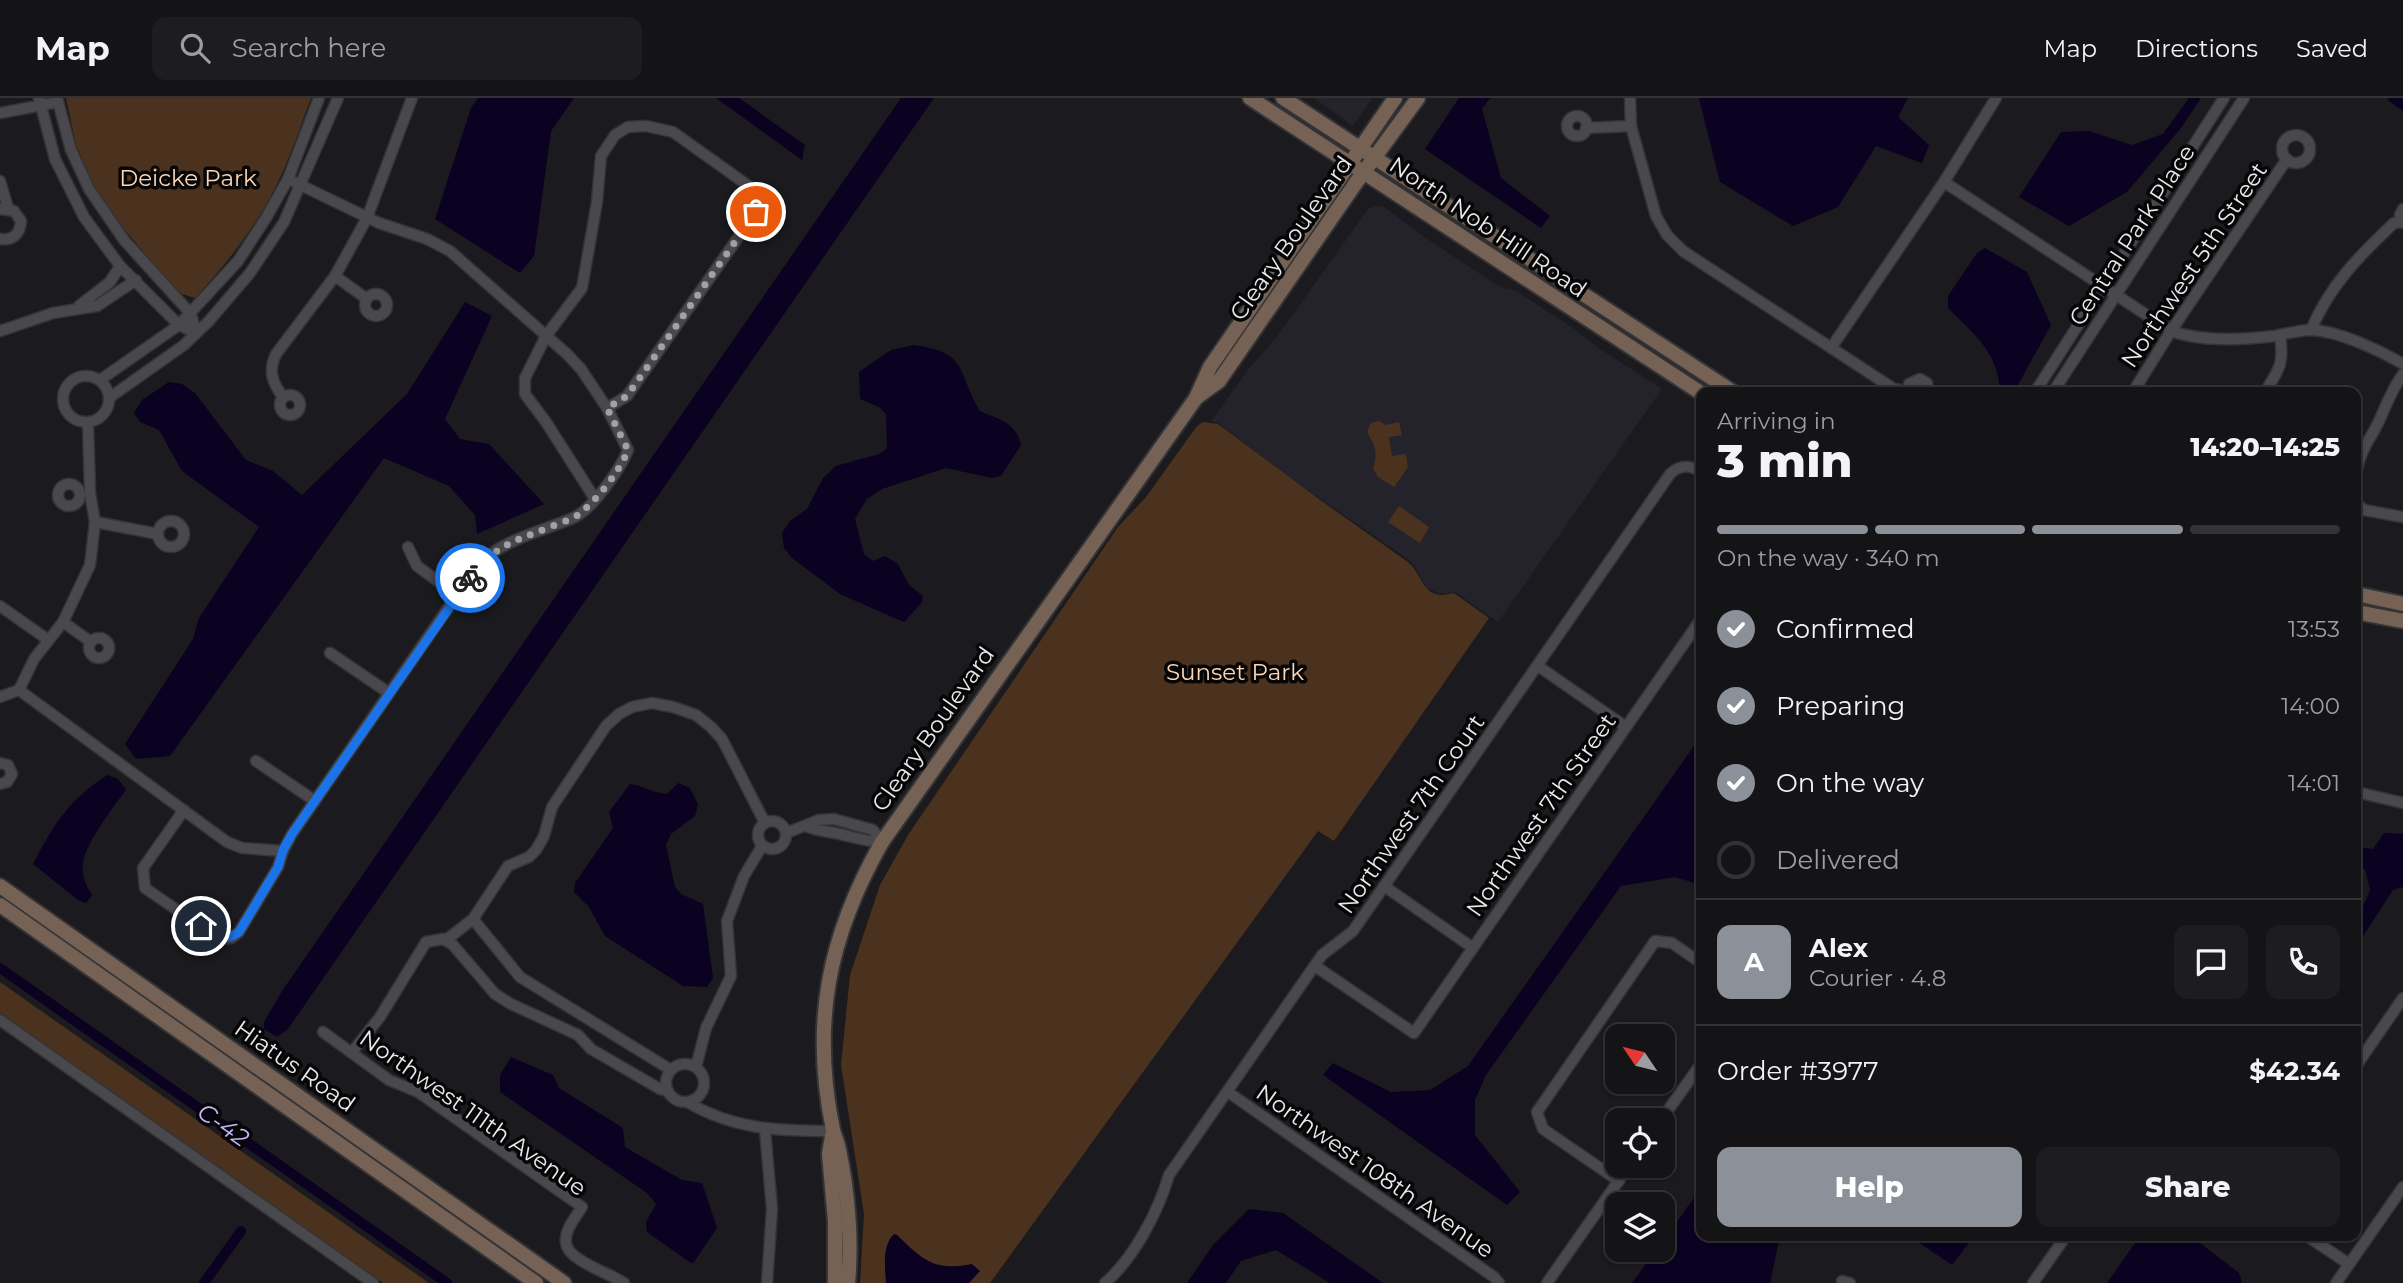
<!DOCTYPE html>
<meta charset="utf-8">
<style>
:root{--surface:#141416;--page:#1d1d1f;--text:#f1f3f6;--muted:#9d9ea1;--line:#333335;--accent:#8c9099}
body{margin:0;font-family:Montserrat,sans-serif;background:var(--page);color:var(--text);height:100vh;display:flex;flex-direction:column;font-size:26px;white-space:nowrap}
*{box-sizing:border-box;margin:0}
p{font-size:23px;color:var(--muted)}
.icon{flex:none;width:38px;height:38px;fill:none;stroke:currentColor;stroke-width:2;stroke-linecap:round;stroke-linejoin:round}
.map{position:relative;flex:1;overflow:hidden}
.side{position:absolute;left:1696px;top:289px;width:665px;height:854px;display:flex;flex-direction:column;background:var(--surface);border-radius:14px;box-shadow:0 2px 5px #0004,0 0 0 2px var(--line)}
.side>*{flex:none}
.needle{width:46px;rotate:305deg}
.controls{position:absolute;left:1605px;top:926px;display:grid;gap:14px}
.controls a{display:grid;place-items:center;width:70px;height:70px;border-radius:14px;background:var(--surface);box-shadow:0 2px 5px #0004,0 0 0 2px var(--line);font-size:35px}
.pin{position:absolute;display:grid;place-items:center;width:60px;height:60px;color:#fff;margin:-30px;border:4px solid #fff;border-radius:50%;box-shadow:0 2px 7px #0007}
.courier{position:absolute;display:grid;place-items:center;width:70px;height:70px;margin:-35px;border:5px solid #1a73e8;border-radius:50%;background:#fff;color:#222;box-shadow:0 2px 9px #0007}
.headline em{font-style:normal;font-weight:800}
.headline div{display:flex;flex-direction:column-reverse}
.headline{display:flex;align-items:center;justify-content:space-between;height:119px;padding:0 21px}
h1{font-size:46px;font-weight:800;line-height:52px}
.bar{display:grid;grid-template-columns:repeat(4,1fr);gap:10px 7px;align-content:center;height:84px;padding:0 21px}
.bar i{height:9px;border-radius:5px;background:var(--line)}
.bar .on{background:var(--accent)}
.bar p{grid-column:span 4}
.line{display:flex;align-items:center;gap:18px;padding:0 21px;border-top:2px solid var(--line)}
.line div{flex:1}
.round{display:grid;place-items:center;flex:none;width:74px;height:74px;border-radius:14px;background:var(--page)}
ol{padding:0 21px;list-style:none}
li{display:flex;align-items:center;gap:21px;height:77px}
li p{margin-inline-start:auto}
li .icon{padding:7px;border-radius:50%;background:var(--accent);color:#fff;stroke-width:4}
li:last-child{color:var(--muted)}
li i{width:38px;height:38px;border:4px solid var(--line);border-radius:50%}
.cta{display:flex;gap:14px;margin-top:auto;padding:14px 21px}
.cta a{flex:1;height:80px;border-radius:14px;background:var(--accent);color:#fff;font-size:28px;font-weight:800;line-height:80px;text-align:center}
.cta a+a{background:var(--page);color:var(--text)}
header{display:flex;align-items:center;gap:42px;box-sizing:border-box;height:98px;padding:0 35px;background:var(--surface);border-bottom:2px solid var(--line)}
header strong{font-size:33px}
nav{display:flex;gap:38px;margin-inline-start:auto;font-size:24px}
.search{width:490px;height:63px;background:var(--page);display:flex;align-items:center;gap:18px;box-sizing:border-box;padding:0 24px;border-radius:14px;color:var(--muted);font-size:26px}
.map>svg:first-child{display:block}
.built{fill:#24222b}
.green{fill:#4b321e}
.water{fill:#0b0121}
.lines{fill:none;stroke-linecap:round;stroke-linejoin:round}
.canal{stroke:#0b0121;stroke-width:10}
.street-casing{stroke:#343436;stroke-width:13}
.secondary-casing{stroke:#343436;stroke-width:18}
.street{stroke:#49484c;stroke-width:10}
.secondary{stroke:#756255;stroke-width:14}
.done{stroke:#a2a1a5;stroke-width:7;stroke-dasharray:0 12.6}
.route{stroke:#1a73e8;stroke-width:9}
.labels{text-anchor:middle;stroke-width:7;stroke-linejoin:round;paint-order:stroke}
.park-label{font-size:23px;fill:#fcd5b6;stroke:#060607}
.street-label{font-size:23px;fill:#eaeaed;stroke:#060607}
.water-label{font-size:24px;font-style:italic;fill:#c6b7fe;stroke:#060607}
</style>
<header>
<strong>Map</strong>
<div class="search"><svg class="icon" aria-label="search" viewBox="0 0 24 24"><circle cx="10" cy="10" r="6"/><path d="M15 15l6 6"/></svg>Search here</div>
<nav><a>Map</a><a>Directions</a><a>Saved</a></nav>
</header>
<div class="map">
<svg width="2403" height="1185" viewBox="0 0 2403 1185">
<rect width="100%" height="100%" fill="#1b1a1e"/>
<g class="built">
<polygon points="1314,0 1372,0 1353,28"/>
<polygon points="1376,108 1384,109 1430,143 1502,190 1515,192 1570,228 1597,249 1662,291 1498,524 1455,494 1446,496 1437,495 1426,489 1415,469 1409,462 1299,386 1218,325 1211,323 1247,273 1276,240 1368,111"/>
</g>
<g class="green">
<path d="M66,0H311C302,24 294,48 284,71C263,120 230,162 195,200L182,196L170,185L101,104L76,47Z"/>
<path d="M1379,323L1386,327L1399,324L1402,337L1389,339L1392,358L1406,356L1408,369L1394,389L1378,379L1373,371C1375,364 1377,356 1374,347C1370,337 1364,336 1371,325Z"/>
<path d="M1203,324L1218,326L1319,401L1408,464C1425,479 1422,504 1454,495L1489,520L1334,743L1318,733L990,1185H860L864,1116L841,967L850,877L880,787L908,737L1118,429L1146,399L1197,328Z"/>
<polygon points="1399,408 1429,429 1420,445 1388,424"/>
<polygon points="0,884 429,1185 383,1185 0,917"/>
</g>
<g class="water">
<polygon points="478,0 574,0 551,33 534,158 520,175 435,121 471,10"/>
<polygon points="716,0 739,0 805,47 802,62"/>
<polygon points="901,0 934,0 288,931 277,939 264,931 264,924 282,893"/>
<polygon points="1459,0 1490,0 1482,11 1501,80 1550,118 1541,130 1425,51"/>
<polygon points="1699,0 1908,0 1898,19 1929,47 1922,65 1876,48 1838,109 1793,128 1720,84"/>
<polygon points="2189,0 2201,0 2181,30 2127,94 2069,128 2019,99 2061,34 2089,33 2132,47 2163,36"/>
<path d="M1985,150L2027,174L2051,227L2014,294L2000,293C1998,254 1974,236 1948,210V198L1977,155Z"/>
<polygon points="465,204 492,218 445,321 460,341 489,346 544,406 477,436 475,417 449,388 384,360 170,658 136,661 125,646 193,541 199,520 259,429 182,373 159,332 140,324 134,315 142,302 169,284 182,286 195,295 246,362 273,373 302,397 407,296"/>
<path d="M914,247C969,255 956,272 980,313C1000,322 1016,324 1021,347L1001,378L992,380L946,370L882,391L867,401L855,421L864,456L873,463L885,458L898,466L909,487L923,498L922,504L904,524L840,496L792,460L784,450L782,435L790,423L807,411L823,380L836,368L879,356L887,350L886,316L879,309L860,301L859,274L891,252Z"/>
<polygon points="1701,638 1701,787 1675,779 1621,788 1486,977 1475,1002 1475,1037 1520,1094 1507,1107 1323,977 1333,965 1391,994 1430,992 1468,968"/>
<path d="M107,677L118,681L126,692C113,709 86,745 83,765C81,776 86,788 92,797L86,805L78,802L33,766C54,726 68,703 107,677Z"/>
<path d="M678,685L690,690L698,706L695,718L671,736L666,747L675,789L681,796L703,806L713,880L707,889L683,888L605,838L589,809L574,794L575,785L613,730L609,714L630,686C644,688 653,695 667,696Z"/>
<polygon points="2384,735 2403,736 2403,789 2393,792 2356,849 2356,825 2370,792 2365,771 2356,769 2356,749 2373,751"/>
<polygon points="511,959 553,977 559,990 623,1030 625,1049 682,1082 702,1085 717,1130 694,1164 691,1165 647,1134 646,1124 656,1106 647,1095 500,994 500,977"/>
<polygon points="1701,1090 1701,1138 1780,1138 1770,1185 1632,1185 1656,1152 1662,1152 1663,1143"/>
<polygon points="1249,1111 1283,1115 1383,1185 1330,1185 1276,1152 1241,1163 1226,1185 1187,1185 1213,1147"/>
<path d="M894,1136L897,1137C922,1161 934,1174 972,1166L980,1173L969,1185H886C885,1170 882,1147 894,1136Z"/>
<polygon points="1909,1138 1974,1138 1952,1167"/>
<polygon points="2140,1138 2191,1138 2239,1175 2242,1185 2107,1185"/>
</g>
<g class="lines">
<g class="canal">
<polyline points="2393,0 2403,7"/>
<polyline points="0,870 447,1185"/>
<polyline points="204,1185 241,1133"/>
</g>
<defs>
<g id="street">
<polyline points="39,0 55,61 84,119 120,168 179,227 196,235"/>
<polyline points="57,0 71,52 89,91 124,142 191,216 196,235"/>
<polyline points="1630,0 1631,28 1656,118 1667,137 1683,153 1894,291 1908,293"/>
<polyline points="0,15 58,4"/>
<circle cx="1577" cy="28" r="10"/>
<polyline points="1586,30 1631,28"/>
<circle cx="2296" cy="51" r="14"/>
<polyline points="288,81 379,125 427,141 450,153 567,256 581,271 607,310"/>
<polyline points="0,83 8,110"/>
<path d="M1944,84L2171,233C2202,244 2240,242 2274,238C2286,236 2299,232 2311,232C2339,233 2379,252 2403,266"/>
<path d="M0,111L14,113L21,123C20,136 13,143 0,141"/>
<polyline points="2403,111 2400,117 2403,125"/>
<polyline points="335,178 367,201"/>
<circle cx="376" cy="207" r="11"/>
<polyline points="79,208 110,184 120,168"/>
<path d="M2311,232C2330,187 2359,158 2394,125L2402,124"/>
<polyline points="0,233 53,215 97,208 136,182"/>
<polyline points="1831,250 1944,84 1996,0"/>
<circle cx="86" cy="301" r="23"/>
<polyline points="100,282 179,227 238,163 266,120 288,81 319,0"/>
<polyline points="1908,294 1909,286 1920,281 1927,285 1928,294"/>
<polyline points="2035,294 2224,0"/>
<polyline points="2053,294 2244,0"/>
<polyline points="2133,294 2171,233 2287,61"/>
<path d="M2265,294C2280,270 2284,266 2280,237"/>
<circle cx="290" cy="307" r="10"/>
<path d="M283,299C272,284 268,273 276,256L335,178L367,120L412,0"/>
<polyline points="109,300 184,247 209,223 250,175 284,124 338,0"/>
<path d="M2356,378C2360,350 2369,345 2380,321C2387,305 2392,291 2403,276"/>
<circle cx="69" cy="397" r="11"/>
<polyline points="2356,405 2364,412 2403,419"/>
<circle cx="171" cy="436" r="13"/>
<polyline points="95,424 158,436"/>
<polyline points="408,449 417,468 457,497"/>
<polyline points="0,508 47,541"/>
<polyline points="63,524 91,544"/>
<circle cx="99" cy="550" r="10"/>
<polyline points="330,555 389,595"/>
<polyline points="1538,568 1626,629"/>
<polyline points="19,592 227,744 242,750 283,753"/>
<polyline points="0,599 19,592 34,561 63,524 90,467 95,424 90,395 88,324"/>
<polyline points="256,663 315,703"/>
<polyline points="0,665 8,667 12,676 7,684 0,686"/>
<polyline points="2356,694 2403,705"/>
<path d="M184,712L143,770L145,790L219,841L231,840L239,834L278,769L283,753L292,736L457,497C470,480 481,461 500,450C523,436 551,430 575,419C593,410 621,370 628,352L607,310L627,298L756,114L757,100L753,91L673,34L646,28L628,29L615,37L601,58L597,104L582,190L546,238L525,280V296L546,324L595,401"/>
<circle cx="772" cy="737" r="14"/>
<path d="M806,728C816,733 824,733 835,735C851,738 865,744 882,744"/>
<polyline points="786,735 819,722 834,721 873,732 882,744"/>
<polyline points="1384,788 1473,850"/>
<polyline points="473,821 520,879 671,972"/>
<polyline points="446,842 473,821 508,768 529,759 536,752 544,738 552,709 606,628 619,616 632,609 652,605 673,609 696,617 711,629 722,641 765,725"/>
<polyline points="1315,868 1414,935 1701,521"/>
<polyline points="0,922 373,1185"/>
<path d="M323,934L389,982L418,994L582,1109C576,1119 564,1132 566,1145C568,1163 610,1175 624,1185"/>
<polyline points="352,954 380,919 426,844 443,841 453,847 495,896 511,906 578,937 591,951 660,991 668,993"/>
<circle cx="685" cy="985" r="19"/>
<polyline points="2356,968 2403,900"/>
<polyline points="696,969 706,930 731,878 727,823 744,778 762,748"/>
<polyline points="1228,994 1494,1179 1499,1185"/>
<path d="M687,1004C735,1032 779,1033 833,1033"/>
<polyline points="1661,1022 1701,966"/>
<polyline points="765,1032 772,1111 767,1185"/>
<polyline points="1619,1083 1543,1031 1537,1014 1655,843 1672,845 1701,865"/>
<polyline points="2307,1138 2349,1166"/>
<polyline points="1842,1183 1850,1185"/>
<path d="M1105,1185C1134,1160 1158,1114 1169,1077L1322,857L1353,833L1670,376C1680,367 1689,366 1701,374"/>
<polyline points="1547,1185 1629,1068"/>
<polyline points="2033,1185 2066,1138"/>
<polyline points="2336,1185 2403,1089"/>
</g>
<g id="secondary">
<polyline points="1250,0 1701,295"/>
<polyline points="1283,0 1733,294"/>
<polyline points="1197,299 1219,283 1355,86 1418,0"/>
<polyline points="2356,496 2403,506"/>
<polyline points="2356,514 2403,523"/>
<polyline points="0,788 564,1185"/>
<polyline points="0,807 536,1185"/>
<polyline points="832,1038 829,1056 835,1124 835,1185"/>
<path d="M848,1185C852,1143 848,1093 839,1052C838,1045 835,1039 833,1032C811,925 828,839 882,744L1196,300L1210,269L1395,0"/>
</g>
</defs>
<use href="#street" class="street-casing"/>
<use href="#secondary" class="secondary-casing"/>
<use href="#street" class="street"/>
<use href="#secondary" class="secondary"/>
</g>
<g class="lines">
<path class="done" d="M470,480C496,447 512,444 550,429C559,425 572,422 579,416C598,401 619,374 628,352L607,310L627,298L756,114"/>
<path class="route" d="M201,828C215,837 223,845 239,834L278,769L283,752L292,736L470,480"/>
</g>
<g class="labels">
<g class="park-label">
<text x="188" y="88">Deicke Park</text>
<text x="1235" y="582">Sunset Park</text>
</g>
<g class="street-label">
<text transform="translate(1488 129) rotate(34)" y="8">North Nob Hill Road</text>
<text transform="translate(2132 137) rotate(-57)" y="8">Central Park Place</text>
<text transform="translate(1291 140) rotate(-55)" y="8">Cleary Boulevard</text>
<text transform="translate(2194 167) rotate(-56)" y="8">Northwest 5th Street</text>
<text transform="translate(933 631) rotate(-55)" y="8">Cleary Boulevard</text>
<text transform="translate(1411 716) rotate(-55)" y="8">Northwest 7th Court</text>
<text transform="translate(1541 717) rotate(-55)" y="8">Northwest 7th Street</text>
<text transform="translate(295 968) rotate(35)" y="8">Hiatus Road</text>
<text transform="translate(473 1015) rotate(35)" y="8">Northwest 111th Avenue</text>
<text transform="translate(1375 1073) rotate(35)" y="8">Northwest 108th Avenue</text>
</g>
<g class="water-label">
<text transform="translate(223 1027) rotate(35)" y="8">C-42</text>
</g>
</g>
</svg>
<div class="controls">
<a><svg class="needle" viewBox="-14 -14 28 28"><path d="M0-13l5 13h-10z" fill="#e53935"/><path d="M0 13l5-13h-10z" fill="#9d9ea1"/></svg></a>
<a><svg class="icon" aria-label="locate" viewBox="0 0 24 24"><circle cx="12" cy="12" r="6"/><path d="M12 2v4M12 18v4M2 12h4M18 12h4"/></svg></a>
<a><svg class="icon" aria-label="layers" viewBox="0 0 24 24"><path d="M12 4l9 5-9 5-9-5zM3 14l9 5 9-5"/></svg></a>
</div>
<div class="pin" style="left:756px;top:114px;background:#ea580c"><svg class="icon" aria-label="bag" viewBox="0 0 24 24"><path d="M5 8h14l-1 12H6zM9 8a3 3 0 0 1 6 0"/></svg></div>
<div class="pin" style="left:201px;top:828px;background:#1f2937"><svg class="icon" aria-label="home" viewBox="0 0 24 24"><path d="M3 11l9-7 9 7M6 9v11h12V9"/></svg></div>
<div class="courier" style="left:470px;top:480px"><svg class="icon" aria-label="bike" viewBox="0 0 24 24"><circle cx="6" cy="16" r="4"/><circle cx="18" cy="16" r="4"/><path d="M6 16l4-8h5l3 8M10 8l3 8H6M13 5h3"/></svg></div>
<section class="side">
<div class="headline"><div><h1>3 min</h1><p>Arriving in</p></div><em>14:20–14:25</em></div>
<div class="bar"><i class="on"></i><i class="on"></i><i class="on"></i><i></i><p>On the way · 340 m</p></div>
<ol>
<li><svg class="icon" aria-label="check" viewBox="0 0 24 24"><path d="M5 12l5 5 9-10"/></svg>Confirmed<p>13:53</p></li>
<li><svg class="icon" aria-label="check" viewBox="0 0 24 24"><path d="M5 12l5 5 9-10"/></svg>Preparing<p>14:00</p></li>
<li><svg class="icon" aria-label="check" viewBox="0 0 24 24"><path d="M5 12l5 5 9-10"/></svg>On the way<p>14:01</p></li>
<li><i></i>Delivered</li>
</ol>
<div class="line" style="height:126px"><b class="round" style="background:var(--accent);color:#fff">A</b><div><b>Alex</b><p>Courier · 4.8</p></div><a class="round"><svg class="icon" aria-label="chat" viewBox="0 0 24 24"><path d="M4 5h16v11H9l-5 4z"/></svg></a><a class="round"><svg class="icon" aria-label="phone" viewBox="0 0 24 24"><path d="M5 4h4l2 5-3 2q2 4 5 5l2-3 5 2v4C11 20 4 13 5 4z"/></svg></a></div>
<div class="line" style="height:91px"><div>Order #3977</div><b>$42.34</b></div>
<div class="cta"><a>Help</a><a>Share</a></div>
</section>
</div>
